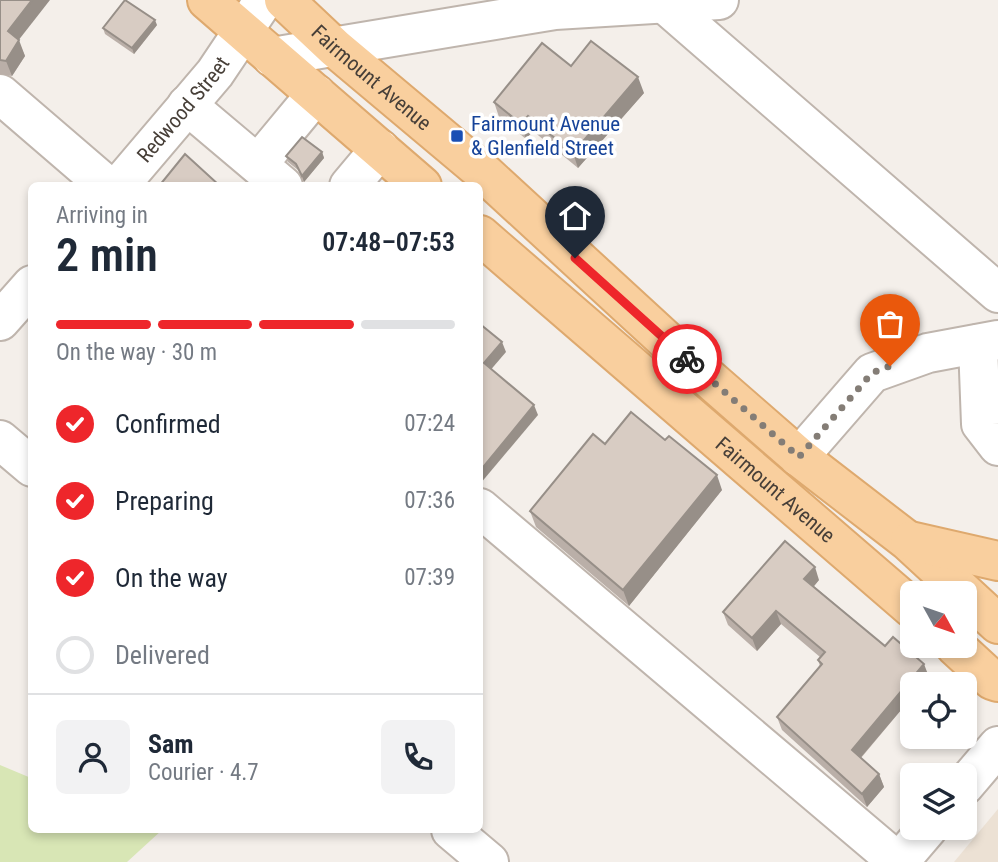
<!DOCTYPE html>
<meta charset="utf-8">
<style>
:root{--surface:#fff;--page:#f2f2f3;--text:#1f2937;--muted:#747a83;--line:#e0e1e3;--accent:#ee262b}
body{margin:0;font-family:"Roboto Condensed",sans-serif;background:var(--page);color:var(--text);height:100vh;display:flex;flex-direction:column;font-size:26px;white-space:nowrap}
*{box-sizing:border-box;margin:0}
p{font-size:23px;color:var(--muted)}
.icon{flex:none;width:38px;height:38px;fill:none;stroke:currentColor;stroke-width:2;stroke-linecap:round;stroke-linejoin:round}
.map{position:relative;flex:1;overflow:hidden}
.details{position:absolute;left:28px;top:182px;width:455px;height:651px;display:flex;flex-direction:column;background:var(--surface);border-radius:10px;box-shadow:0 4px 10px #0003}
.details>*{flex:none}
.needle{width:46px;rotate:130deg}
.controls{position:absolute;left:900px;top:581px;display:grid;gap:14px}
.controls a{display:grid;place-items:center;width:77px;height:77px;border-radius:10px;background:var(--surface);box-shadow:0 4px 10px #0003;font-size:35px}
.pin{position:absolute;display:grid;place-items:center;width:60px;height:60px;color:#fff;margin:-72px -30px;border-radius:50% 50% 50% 0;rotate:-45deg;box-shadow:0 0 7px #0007}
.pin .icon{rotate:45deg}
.courier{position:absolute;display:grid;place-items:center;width:70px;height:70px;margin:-35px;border:5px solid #ee262b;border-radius:50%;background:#fff;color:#222;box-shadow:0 2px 9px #0007}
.head em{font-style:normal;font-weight:600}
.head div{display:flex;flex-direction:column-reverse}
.head{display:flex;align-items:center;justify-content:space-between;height:119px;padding:0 28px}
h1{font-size:46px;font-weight:600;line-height:52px}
.bar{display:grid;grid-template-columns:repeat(4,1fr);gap:10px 7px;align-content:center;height:84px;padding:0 28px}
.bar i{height:9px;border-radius:5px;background:var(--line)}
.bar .active{background:var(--accent)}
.bar p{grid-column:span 4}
.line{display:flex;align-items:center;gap:18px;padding:0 28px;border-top:2px solid var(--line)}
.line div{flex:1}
.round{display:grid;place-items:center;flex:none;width:74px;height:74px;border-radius:10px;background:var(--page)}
ol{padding:0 28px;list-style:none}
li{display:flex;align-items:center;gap:21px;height:77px}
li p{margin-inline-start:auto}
li .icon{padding:7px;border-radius:50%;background:var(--accent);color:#fff;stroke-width:4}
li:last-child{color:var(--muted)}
li i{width:38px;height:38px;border:4px solid var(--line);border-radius:50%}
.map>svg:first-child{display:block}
.education{fill:#ece1d4}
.green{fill:#d8e6b5}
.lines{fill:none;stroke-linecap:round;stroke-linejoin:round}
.minor-casing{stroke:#bfb5ad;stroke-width:42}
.major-casing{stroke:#dea96e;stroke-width:42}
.minor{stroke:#fff;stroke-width:38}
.major{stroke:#f9cf9e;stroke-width:38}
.wall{fill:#baafa8}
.shaded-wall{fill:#978f88}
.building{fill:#d8ccc3;stroke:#978f88;stroke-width:2}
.done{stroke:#847d76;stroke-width:7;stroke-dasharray:0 12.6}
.route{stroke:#ee262b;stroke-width:9}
.transit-dot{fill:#1a4fb4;stroke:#fff;stroke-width:2.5}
.labels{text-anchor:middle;stroke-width:7;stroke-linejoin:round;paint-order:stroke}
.street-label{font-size:21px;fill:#473f38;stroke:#fff}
.transit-label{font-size:21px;fill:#164399;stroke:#fff;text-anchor:start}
</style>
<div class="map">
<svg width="998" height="862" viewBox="0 0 998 862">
<rect width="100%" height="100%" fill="#f4efea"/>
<polygon class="education" points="998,809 998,862 954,862"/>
<polygon class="green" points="0,765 31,778 32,830 162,830 127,862 0,862"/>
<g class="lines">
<defs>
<g id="minor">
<polyline points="666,5 998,293"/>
<polyline points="272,57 555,10 719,0"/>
<polyline points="0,94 107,186"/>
<polyline points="187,105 283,186"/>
<polyline points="258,164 316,94"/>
<path id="s1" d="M119,186L215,73L264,0"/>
<polyline points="349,186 380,149"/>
<polyline points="0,321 32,285"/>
<polyline points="978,344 981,424 998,446"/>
<polyline points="0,440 32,467"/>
<polyline points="799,457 872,373 928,353 998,340"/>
<polyline points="480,508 898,862"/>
<polyline points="964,786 998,746"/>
<polyline points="451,830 489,862"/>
<polyline points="899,862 928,828"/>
</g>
<g id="major">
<polyline points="207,0 422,186"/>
<path id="s2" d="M284,0L335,48L484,173L682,355L799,457L908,541L998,624"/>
<path id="s3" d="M480,235L912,608"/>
<polyline points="910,541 998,561"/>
<polyline points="955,646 992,680 998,682"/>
</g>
</defs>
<use href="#minor" class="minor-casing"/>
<use href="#major" class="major-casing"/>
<use href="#minor" class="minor"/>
<use href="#major" class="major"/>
</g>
<g class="wall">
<polygon points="0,0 25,56 12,76 0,74"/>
<polygon points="157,25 134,54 105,34 103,28"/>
<polygon points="571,66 644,93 578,168 533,131 526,139 499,117 494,102"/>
<polygon points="322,152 324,158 304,182 298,170 288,162 286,156"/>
<polygon points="605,444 722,490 629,606 536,527 530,511"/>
<polygon points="819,580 814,586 885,646 929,677 923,684 912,684 912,697 861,758 879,774 884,787 867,807 782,730 777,717 820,666 818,660 820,657 781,624 757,651 728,625 723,612"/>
</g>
<g class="shaded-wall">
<polygon points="32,0 50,0 14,46 8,31"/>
<polygon points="155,20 157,25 134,54 132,48"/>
<polygon points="19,40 25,56 12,76 6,61"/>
<polygon points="638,77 644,93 578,168 573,153"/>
<polygon points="528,116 533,131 526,139 521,124"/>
<polygon points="322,152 324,158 304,182 302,176"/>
<polygon points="502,342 506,352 488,373 484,363"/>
<polygon points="534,405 538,415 480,484 480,471"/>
<polygon points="717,475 722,490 629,606 623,590"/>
<polygon points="815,567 819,580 809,592 804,579"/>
<polygon points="776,611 781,624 757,651 752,638"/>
<polygon points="924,664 929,677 923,684 912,684 912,697 856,763 852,750"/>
<polygon points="879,774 884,787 867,807 862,794"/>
</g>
<g class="building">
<polygon points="0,0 32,0 8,31 19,40 6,61 0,60"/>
<polygon points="125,0 155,20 132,48 103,28"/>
<polygon points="591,41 638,77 573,153 528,116 521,124 494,102 542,43 571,66"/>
<polygon points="302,137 322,152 302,176 296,164 286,156"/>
<polygon points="185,154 220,186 159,186"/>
<polygon points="480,324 502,342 484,363 534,405 480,471"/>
<polygon points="631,412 665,440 669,436 717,475 623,590 530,511 593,434 605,444"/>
<polygon points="785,541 815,567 804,579 885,646 893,637 924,664 852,750 879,774 862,794 777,717 822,664 818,660 825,652 776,611 752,638 723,612"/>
</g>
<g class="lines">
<polyline class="done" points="687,359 799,457 872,373 890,366"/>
<polyline class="route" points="575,258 687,359"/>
</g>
<rect class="transit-dot" x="450" y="129" width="14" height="14" rx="3.5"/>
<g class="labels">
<g class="street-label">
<text dy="7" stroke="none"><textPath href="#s2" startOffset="117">Fairmount Avenue</textPath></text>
<text dy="7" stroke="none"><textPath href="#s1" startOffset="100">Redwood Street</textPath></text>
<text dy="7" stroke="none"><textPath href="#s3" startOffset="390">Fairmount Avenue</textPath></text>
</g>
<g class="transit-label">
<text x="471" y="131">Fairmount Avenue<tspan x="471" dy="24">&amp; Glenfield Street</tspan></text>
</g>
</g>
</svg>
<div class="controls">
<a><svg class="needle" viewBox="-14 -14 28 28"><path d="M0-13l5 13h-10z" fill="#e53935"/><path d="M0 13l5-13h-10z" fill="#747a83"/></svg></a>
<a><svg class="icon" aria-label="locate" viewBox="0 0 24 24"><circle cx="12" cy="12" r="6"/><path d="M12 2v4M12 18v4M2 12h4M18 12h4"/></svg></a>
<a><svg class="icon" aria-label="layers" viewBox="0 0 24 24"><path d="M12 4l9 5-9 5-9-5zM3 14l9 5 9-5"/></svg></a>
</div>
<div class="pin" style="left:890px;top:366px;background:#ea580c"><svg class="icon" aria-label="bag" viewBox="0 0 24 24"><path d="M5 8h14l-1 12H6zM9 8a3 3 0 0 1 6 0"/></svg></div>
<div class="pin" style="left:575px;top:258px;background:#1f2937"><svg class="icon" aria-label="home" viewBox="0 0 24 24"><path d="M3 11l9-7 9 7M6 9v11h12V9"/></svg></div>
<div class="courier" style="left:687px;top:359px"><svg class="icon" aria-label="bike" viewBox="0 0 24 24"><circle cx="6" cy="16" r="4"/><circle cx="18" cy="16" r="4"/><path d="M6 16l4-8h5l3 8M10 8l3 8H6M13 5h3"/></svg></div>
<section class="details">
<div class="head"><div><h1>2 min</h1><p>Arriving in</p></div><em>07:48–07:53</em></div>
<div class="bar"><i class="active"></i><i class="active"></i><i class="active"></i><i></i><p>On the way · 30 m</p></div>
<ol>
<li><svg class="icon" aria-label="check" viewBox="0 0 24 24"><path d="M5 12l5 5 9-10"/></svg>Confirmed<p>07:24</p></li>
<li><svg class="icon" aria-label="check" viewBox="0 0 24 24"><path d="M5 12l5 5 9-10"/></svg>Preparing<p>07:36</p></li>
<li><svg class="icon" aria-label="check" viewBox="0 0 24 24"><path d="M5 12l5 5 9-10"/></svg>On the way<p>07:39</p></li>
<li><i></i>Delivered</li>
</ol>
<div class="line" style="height:126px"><a class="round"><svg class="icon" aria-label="person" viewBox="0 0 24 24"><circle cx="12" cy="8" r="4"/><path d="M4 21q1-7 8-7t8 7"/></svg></a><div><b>Sam</b><p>Courier · 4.7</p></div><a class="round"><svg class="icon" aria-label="phone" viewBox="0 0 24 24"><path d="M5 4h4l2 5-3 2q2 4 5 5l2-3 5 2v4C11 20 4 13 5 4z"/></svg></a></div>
</section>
</div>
